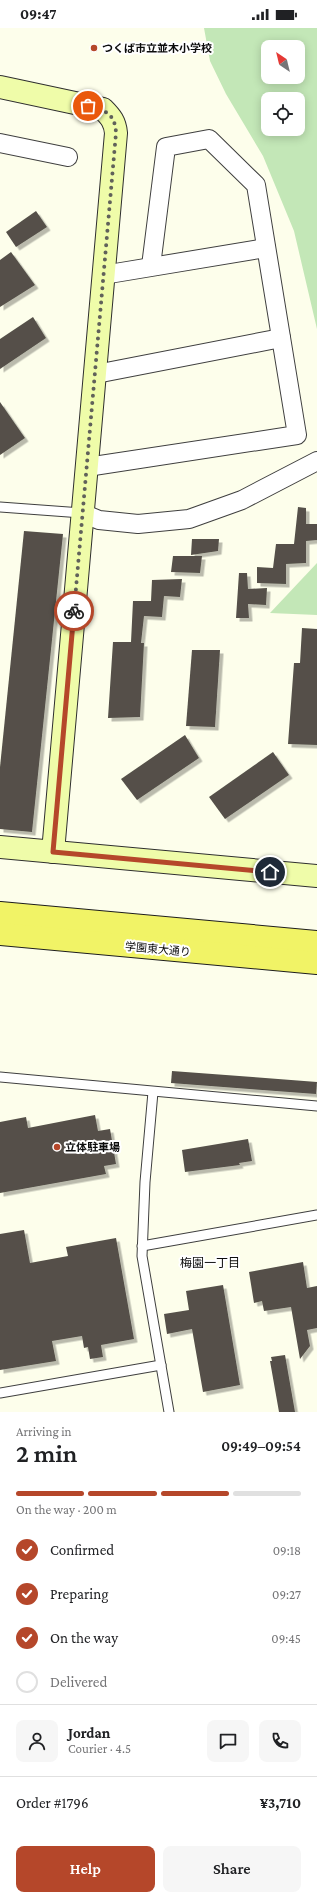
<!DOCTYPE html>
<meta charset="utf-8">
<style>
:root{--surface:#fff;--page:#f6f6f6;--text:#202124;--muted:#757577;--line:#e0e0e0;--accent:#b5472a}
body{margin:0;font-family:"Crimson Pro","Noto Sans JP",serif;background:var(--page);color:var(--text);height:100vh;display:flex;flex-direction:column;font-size:15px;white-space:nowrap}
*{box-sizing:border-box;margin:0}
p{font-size:13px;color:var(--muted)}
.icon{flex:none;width:22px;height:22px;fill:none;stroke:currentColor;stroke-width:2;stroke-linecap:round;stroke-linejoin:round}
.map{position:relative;height:1384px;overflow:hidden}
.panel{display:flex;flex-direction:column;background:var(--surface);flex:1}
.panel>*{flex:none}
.needle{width:26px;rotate:325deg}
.fabs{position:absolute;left:261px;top:12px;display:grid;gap:8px}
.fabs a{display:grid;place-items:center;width:44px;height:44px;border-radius:8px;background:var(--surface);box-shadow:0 2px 10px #0003;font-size:20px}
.pin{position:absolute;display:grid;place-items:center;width:34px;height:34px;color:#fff;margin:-17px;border:2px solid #fff;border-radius:50%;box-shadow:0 1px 4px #0007}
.courier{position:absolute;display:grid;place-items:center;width:40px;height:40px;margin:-20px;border:3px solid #b5472a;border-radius:50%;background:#fff;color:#222;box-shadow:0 1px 5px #0007}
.overview em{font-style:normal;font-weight:600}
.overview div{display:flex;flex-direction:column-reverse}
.overview{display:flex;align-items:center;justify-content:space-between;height:68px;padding:0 16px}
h1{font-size:26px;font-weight:600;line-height:30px}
.bar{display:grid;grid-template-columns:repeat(4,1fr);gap:6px 4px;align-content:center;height:48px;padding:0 16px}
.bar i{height:5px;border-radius:3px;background:var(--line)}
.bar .current{background:var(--accent)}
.bar p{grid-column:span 4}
.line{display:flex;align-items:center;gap:10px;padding:0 16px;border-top:1px solid var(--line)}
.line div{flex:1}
.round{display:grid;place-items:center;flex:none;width:42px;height:42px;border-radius:8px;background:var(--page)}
ol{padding:0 16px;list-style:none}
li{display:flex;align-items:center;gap:12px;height:44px}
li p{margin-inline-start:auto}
li .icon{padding:4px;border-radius:50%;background:var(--accent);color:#fff;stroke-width:4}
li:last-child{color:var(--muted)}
li i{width:22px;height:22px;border:2px solid var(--line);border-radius:50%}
.cta{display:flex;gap:8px;margin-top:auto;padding:8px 16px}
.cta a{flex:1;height:46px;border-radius:8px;background:var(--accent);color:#fff;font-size:16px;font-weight:600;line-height:46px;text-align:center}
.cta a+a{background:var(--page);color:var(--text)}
.status{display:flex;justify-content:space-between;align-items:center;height:28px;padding:0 20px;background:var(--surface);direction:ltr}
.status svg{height:11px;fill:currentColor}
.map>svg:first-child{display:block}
.green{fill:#c3e7b7;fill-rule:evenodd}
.building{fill:#545048;filter:url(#shadow)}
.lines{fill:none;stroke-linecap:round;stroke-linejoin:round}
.lane-casing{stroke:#3f3f3f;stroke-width:11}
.street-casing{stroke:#3f3f3f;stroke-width:20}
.secondary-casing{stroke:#2e2e2e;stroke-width:24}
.primary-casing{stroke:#1d1d1d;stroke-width:24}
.lane{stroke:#fff;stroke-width:9}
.street{stroke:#fff;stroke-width:18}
.secondary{stroke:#effca9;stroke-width:22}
.primary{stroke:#f1f366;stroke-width:22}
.done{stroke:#60615a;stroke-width:4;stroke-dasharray:0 7.2}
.route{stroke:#b5472a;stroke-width:5}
.poi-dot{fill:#b5472a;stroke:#fff;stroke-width:1.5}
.labels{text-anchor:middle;stroke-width:4;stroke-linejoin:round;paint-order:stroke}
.poi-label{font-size:11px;font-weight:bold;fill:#0c0c0c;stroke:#fff;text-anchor:start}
.street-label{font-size:11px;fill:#0c0c0c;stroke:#fff}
.neighbourhood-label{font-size:12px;fill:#0c0c0c;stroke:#fff}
</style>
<div class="status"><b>09:47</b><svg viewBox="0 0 49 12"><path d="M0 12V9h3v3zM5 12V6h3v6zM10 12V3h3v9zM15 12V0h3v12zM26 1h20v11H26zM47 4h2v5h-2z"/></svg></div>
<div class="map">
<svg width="317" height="1384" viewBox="0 0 317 1384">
<defs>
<filter id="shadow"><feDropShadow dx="3.5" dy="3.5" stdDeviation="0" flood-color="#0004"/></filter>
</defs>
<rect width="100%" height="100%" fill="#fdfeeb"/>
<g class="green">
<path d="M204,0H317V301L294,203L263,128L226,66L210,33ZM268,19H298V49H268ZM268,71H298V101H268Z"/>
<polygon points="317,535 317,587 270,585"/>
</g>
<g class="building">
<polygon points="36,183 47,199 16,219 6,204"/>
<polygon points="11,224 35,257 0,279 0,232"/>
<polygon points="33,289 46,310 0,341 0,311"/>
<polygon points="0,374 25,410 0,427"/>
<polygon points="298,479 306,480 306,496 317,496 317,512 306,513 306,535 286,536 286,556 257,555 257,539 273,540 276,516 294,516"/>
<polygon points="24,503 63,506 32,804 0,801 0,739"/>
<polygon points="192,511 219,511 218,523 191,527"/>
<polygon points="173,528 202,528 200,545 171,544"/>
<polygon points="239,545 247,545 248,561 267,560 266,577 248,576 249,590 236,590"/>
<polygon points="182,551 180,569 164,568 162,589 144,588 141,615 144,615 140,689 108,690 113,614 131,614 133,573 151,573 152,552"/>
<polygon points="302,600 317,601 317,717 288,716 294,635 300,635"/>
<polygon points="192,622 220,622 215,699 186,698"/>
<polygon points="185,707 199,730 137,772 121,751"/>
<polygon points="273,724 289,747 225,791 209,769"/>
<polygon points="172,1043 317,1054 316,1066 171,1055"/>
<polygon points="95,1087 98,1103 110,1101 116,1136 104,1138 106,1146 0,1165 0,1094 26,1089 28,1100"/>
<polygon points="248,1111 252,1133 239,1135 240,1137 185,1144 182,1122"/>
<polygon points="24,1202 30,1235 68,1228 66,1219 116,1210 134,1311 101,1317 103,1329 90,1331 88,1319 84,1320 82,1308 52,1313 56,1333 0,1342 0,1206"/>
<polygon points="303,1234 307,1260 317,1258 317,1300 307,1302 310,1318 300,1331 291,1279 264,1283 262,1273 254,1275 249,1244"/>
<polygon points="223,1257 240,1357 203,1364 192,1301 167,1306 164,1286 189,1282 186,1263"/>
<polygon points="285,1327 295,1384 279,1384 270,1333 272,1333 271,1329"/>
</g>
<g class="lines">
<defs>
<g id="lane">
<polyline points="0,479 82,485"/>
<polyline points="0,1049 317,1078"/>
<polyline points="153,1064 145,1154 142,1228 169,1384"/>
<polyline points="142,1218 317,1187"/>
<polyline points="0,1365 161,1337"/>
</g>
<g id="street">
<polyline points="0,115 68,129"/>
<polyline points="103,247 266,220"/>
<polyline points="96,346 281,310"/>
<polyline points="87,439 297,407 256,157 209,111 166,119 151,238"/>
<polyline points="82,485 99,492 138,496 189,491 242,472 317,433"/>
</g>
<g id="secondary">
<path d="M0,59L103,81C111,89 115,94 116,105L53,824"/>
<polyline points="0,819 317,848"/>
</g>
<g id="primary">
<polyline points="0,885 317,914"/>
<polyline points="0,906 317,935"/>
</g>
</defs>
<use href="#lane" class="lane-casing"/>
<use href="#street" class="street-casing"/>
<use href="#secondary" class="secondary-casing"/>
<use href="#primary" class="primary-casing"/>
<use href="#lane" class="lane"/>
<use href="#street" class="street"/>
<use href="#secondary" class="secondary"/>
<use href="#primary" class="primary"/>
</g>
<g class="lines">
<path class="done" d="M74,583L116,105C115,86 106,82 88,78"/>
<polyline class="route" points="74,583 53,824 270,844"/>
</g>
<g class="poi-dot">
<circle cx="94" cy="20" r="4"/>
<circle cx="57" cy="1119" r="4"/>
</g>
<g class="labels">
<g class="poi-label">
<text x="102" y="24">つくば市立並木小学校</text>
<text x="65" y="1123">立体駐車場</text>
</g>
<g class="street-label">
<text transform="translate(158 921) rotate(5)" y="4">学園東大通り</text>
</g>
<g class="neighbourhood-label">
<text x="210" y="1239">梅園一丁目</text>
</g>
</g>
</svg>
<div class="fabs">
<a><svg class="needle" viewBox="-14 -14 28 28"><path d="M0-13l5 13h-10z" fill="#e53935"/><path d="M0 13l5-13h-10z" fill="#757577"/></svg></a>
<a><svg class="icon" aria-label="locate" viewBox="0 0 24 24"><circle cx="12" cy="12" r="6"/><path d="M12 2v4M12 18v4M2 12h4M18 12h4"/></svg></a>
</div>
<div class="pin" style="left:88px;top:78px;background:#ea580c"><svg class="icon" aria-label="bag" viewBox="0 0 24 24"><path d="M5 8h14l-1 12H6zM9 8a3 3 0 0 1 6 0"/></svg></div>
<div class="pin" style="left:270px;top:844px;background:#1f2937"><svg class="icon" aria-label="home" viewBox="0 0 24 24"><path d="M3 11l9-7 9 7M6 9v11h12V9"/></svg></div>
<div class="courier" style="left:74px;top:583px"><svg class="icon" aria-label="bike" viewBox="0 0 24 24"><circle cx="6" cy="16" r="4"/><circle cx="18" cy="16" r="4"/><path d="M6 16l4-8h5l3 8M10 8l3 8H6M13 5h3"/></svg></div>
</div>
<section class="panel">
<div class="overview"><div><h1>2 min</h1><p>Arriving in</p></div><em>09:49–09:54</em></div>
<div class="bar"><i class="current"></i><i class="current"></i><i class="current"></i><i></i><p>On the way · 200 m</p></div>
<ol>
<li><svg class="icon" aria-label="check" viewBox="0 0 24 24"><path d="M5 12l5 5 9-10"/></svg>Confirmed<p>09:18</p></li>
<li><svg class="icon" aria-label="check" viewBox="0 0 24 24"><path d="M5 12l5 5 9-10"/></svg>Preparing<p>09:27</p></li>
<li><svg class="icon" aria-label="check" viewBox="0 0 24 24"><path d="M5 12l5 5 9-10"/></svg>On the way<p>09:45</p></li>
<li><i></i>Delivered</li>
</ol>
<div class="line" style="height:72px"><a class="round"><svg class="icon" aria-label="person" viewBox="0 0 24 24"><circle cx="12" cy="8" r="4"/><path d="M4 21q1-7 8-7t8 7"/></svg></a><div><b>Jordan</b><p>Courier · 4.5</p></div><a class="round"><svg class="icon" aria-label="chat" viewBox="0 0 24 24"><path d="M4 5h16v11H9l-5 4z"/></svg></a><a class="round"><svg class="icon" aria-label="phone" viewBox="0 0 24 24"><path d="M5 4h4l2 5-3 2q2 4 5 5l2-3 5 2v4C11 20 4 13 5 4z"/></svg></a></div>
<div class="line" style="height:52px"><div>Order #1796</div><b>¥3,710</b></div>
<div class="cta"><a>Help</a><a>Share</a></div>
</section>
